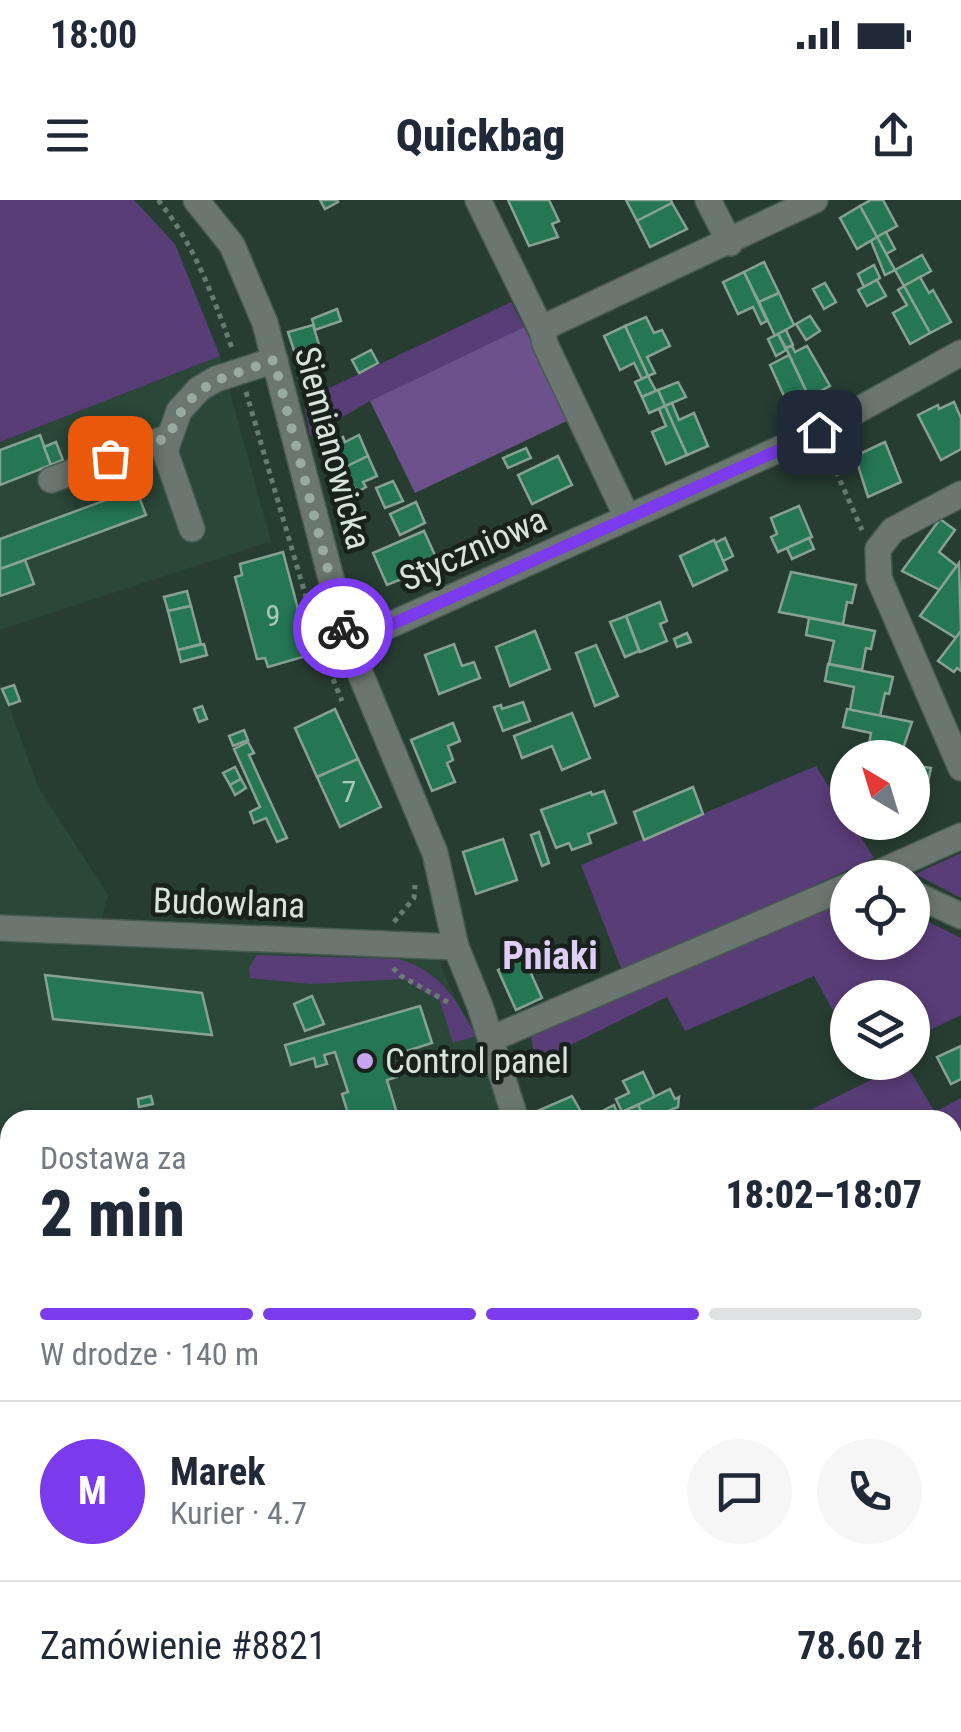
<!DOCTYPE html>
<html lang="pl">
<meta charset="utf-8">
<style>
:root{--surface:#fff;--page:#f6f6f7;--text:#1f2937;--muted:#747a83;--line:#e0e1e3;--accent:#7c3aed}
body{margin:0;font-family:"Roboto Condensed",sans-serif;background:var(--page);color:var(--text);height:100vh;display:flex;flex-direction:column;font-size:38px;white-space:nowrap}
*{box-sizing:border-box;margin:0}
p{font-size:32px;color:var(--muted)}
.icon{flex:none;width:55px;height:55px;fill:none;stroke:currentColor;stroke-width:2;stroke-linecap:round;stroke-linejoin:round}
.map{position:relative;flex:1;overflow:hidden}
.sheet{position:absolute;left:0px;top:910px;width:962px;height:622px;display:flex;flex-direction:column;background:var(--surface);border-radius:30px 30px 0 0;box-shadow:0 5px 15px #0003}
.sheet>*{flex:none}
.needle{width:65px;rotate:322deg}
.fabs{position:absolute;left:830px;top:540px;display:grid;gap:20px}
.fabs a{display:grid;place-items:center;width:100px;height:100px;border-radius:50%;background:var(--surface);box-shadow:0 5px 15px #0003;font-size:50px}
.pin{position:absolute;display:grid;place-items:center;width:85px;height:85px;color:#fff;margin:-42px;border-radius:20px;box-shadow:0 5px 15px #0006}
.courier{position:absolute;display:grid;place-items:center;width:100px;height:100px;margin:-50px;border:8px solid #7c3aed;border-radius:50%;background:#fff;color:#222;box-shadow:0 2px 12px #0007}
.overview em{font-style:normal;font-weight:800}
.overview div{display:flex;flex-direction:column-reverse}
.overview{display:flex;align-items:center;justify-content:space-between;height:170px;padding:0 40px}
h1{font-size:65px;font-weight:800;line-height:75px}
.bar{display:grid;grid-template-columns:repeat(4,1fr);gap:15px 10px;align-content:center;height:120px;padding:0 40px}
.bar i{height:12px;border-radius:8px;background:var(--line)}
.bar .active{background:var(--accent)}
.bar p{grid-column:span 4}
.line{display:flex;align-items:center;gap:25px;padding:0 40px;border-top:2px solid var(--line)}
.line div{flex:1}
.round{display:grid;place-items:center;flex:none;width:105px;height:105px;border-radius:52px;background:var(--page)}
.status{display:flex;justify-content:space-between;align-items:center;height:70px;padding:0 50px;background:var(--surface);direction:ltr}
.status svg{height:28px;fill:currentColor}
header{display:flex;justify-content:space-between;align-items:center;height:130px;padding:0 40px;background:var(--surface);font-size:45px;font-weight:800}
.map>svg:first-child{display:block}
.built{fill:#2a4738}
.green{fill:#593d77}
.forest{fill:#6d518c}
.building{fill:#257754;stroke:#88a193;stroke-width:2.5}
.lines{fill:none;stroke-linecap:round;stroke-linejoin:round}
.minor-casing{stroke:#475b51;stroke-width:28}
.path{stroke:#697c72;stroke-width:5;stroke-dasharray:5 5;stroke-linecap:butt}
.minor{stroke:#6b7670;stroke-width:25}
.done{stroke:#99aaa1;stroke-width:10;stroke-dasharray:0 18}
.route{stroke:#7c3aed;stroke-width:12}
.poi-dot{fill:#c7a6ef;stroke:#18211c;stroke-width:4}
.labels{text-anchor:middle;stroke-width:9;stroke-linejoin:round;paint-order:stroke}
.number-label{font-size:30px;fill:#aac9bb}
.street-label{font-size:35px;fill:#d7e4dd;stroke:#18211c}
.poi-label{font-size:35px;fill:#d7e4dd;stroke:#18211c;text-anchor:start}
.neighbourhood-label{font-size:38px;font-weight:bold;fill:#e1cef8;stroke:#18211c}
</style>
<div class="status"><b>18:00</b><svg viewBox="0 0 49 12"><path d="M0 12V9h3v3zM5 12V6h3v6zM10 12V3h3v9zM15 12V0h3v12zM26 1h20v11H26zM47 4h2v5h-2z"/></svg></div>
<header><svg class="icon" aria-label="menu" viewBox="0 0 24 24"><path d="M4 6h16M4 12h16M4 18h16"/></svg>Quickbag<svg class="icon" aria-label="share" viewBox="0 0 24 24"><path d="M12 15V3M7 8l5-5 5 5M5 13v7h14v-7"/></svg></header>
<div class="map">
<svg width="961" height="1532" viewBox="0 0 961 1532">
<rect width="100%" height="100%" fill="#273d32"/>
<g class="built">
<polygon points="220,156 271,341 0,430 0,242"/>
<polygon points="0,480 38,587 108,695 96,738 438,758 451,790 476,836 511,920 10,920 10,1522 523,1523 496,1532 0,1532"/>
</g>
<g class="green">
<polygon points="0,0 134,0 175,44 220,156 0,242"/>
<polygon points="511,102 524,127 370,201 310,236 304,200"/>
<polygon points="816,566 847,616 848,622 852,623 874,658 623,773 581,665"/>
<polygon points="961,653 961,698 915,674"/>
<polygon points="847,698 848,742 912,742 913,714 961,738 961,815 913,838 912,798 848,798 847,836 814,776 685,831 667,797 517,872 533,849 531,836"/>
<path d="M257,755L399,759C441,772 456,799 476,836L453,843L440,801L403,779L311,784L250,778L249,768Z"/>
<polygon points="905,863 935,912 961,898 961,993 953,978 952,920 790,920"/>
<polygon points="523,1522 638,1522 638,1523 637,1532 496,1532"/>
</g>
<polygon class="forest" points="524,127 571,219 415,293 370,201"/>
<g class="building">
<polygon points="320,0 337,0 338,2 325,9"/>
<polygon points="508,0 549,0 559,21 552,24 558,37 529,46"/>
<polygon points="626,0 671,0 672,3 637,21"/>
<polygon points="871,0 883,0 897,26 877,37 860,6"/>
<polygon points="672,3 687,29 650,47 637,21"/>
<polygon points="860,6 877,37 857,49 840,18"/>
<polygon points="886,32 895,49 886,54 877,37"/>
<polygon points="877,37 895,70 885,75 871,41"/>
<polygon points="922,55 931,71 904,86 895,70"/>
<polygon points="764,62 779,93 759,102 744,72"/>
<polygon points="874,65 880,78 864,87 858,74"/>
<polygon points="744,72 767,121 761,124 753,107 738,114 723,82"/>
<polygon points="920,77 929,93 933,90 951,122 930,133 904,86"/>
<polygon points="877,80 886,96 867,106 858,90"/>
<polygon points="825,83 836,102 824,109 813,89"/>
<polygon points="904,86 930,133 910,144 893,113 907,105 898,90"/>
<polygon points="779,93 794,125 775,136 759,102"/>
<polygon points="337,109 341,121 315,130 312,119"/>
<polygon points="810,116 820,131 806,140 796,124"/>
<polygon points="646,117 654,133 662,130 670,146 647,157 655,173 648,176 625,126"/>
<polygon points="313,125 325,165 301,172 288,132"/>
<polygon points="625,126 648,176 642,179 634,163 620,170 604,136"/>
<polygon points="786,130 793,145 786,148 778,134"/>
<polygon points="778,134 786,150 776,156 768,139"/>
<polygon points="792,146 795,152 807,146 830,186 809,197 786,148"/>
<polygon points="371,150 378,163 359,173 352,160"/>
<polygon points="789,155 809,197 789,207 770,165"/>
<polygon points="648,176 656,191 642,197 635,182"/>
<polygon points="678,182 686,197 665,206 658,190"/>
<polygon points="658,190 665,206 649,213 642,197"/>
<polygon points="954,202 961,218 961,249 941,260 918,215 938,205 939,209"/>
<polygon points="672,203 679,220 694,213 708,246 687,255 665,206"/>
<polygon points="665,206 687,255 666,264 652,232 666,226 659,209"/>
<polygon points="40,235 51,265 0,285 0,250"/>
<polygon points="359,235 368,256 335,272 326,251 337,246 334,241 343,237 345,242"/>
<polygon points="56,242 63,260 51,265 44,247"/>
<polygon points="885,242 901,282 868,297 855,256"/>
<polygon points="526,248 531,258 508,268 503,258"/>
<polygon points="368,256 377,276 363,282 366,287 357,292 354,287 343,292 335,272"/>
<polygon points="558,256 572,285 532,304 518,275"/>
<polygon points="393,281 403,301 385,308 376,288"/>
<polygon points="136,289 146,315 0,369 0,339"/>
<polygon points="416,302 425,323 400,335 390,314"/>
<polygon points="799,306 812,337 778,352 771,337 777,334 771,318"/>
<polygon points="940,319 955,330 939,352 957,366 940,390 902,371"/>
<polygon points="424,331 439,364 387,385 373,353"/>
<polygon points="725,338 733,356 723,361 715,343"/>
<polygon points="809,338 814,349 792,359 787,348"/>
<polygon points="714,340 727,370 693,386 680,356"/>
<polygon points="283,352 310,455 268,467 265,458 257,459 235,377 242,375 240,364"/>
<polygon points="25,360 34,384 0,396 0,369"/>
<polygon points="959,363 961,431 956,438 920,416"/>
<polygon points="791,372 856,385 852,403 847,402 843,424 779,412"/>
<polygon points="187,391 191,406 168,411 164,397"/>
<polygon points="660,402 667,421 660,424 667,441 640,452 626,416"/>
<polygon points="191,406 201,444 178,450 168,411"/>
<polygon points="626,416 639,451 625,457 610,422"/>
<polygon points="809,418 875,431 871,449 866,448 862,470 829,464 834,441 806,435"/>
<polygon points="535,431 550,469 510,486 496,447"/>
<polygon points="961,431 961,471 957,468 954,472 938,461"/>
<polygon points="687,433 691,442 677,447 674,439"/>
<polygon points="204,444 207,455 181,462 178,450"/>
<polygon points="454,444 462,466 474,462 480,478 439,494 425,455"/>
<polygon points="596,445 618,496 595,506 576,453"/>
<polygon points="828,464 893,477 889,494 885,493 880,516 850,510 854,487 825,481"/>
<polygon points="14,485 20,501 9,505 2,489"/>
<polygon points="523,502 530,521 503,531 494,507 501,505 502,509"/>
<polygon points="202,506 207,519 199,522 194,509"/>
<polygon points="335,509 358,559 317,577 295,528"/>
<polygon points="847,509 912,522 900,558 867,556 871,533 843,527"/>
<polygon points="572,513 590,558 562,570 552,546 522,558 514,536"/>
<polygon points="453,523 460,541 448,546 453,560 447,563 455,582 432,591 411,540"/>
<polygon points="244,530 248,540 233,546 229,536"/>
<polygon points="248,542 254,553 249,555 287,638 277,642 266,618 254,623 250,612 260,607 234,549"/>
<polygon points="358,559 381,607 340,627 317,577"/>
<polygon points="912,565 931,568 927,586 922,585 918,607 912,606"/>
<polygon points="235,567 241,579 230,585 223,573"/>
<polygon points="241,579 246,588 235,595 230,585"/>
<polygon points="693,587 703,614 644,640 634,612"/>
<polygon points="604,591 616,623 588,634 591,643 572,650 569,643 556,648 541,610 591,592 592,595"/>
<polygon points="539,632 549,663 542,666 531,635"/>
<polygon points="503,639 517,680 476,694 463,652"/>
<polygon points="545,746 553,763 542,767 534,751"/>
<polygon points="524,758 542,798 516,810 498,770"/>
<polygon points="45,775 202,793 212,835 53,819"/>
<polygon points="312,796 324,824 305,831 294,804"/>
<polygon points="420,806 432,843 391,856 397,877 387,880 399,920 350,920 342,894 348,892 335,852 324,855 327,864 316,867 314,858 291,865 285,845"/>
<polygon points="961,846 961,879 951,884 937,857"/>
<polygon points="643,872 655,897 622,912 616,899 629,893 623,881"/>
<polygon points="670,889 675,899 679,897 678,907 645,920 638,905"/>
<polygon points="151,896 153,904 139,907 138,899"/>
<polygon points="572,896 585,919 538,920 535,912"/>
<polygon points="614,905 618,915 607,920 593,920 591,917"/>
<polygon points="638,905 645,920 607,920 622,912"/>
<polygon points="10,1008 10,1080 0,1083 0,1010"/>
<polygon points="961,1102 961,1137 952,1139 952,1104"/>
<polygon points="961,1517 961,1532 942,1532 940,1528"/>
<polygon points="702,1522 727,1522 726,1531 702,1530"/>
<polygon points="903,1522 897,1526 899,1532 874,1532 870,1523"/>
</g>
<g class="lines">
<defs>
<g id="minor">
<polyline points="196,0 232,45 265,123 348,444 435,653 456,747 480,806 516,920"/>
<polyline points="478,0 543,133"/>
<polyline points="708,0 730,43"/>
<polyline points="51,280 169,237"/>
<polyline points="961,294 893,330 878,349 879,378 961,568"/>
<polyline points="627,317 545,144 543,133 549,125 815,0"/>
<polyline points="192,329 165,251 179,211 199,189 216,179 275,160"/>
<polyline points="348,444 822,230 961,153"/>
<polyline points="867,678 961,636"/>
<polyline points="912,693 961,716"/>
<polyline points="0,728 456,747"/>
<polyline points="491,839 848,686"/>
<polyline points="952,1286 961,1286"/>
<polyline points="6,1332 10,1344"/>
<polyline points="926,1522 927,1525"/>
<polyline points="53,1532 54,1522"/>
<polyline points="660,1532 661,1522"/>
</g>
</defs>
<use href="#minor" class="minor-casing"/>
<g class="path">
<path d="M158,0C195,45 212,95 232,148"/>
<polyline points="246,192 320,445"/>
<polyline points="828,253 862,330"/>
<polyline points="333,479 342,501"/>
<polyline points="394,722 414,698 415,685"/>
<polyline points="393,768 401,776 451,804"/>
</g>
<use href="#minor" class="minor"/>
</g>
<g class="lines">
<path class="done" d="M110,258L169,237C190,180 223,179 274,160L343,428"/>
<polyline class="route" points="343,428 348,444 819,232"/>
</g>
<circle class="poi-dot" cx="365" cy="861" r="10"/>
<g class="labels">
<g class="number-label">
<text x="273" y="426">9</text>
<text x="349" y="602">7</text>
</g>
<g class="street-label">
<text transform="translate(333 248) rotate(75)" y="12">Siemianowicka</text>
<text transform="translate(473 349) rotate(-24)" y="12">Styczniowa</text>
<text transform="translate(229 703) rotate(2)" y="12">Budowlana</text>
</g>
<g class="poi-label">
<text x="385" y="873">Control panel</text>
</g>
<g class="neighbourhood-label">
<text x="550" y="769">Pniaki</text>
</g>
</g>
</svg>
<div class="fabs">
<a><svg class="needle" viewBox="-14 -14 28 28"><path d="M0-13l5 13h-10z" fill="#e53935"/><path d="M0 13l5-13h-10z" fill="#747a83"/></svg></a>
<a><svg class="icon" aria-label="locate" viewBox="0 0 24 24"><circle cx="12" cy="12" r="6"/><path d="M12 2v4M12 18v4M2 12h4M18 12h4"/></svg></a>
<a><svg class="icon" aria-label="layers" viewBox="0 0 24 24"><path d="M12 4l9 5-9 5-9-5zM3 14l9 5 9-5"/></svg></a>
</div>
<div class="pin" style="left:110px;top:258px;background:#ea580c"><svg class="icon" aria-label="bag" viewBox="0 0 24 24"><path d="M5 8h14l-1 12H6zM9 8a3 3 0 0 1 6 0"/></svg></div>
<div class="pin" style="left:819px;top:232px;background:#1f2937"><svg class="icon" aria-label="home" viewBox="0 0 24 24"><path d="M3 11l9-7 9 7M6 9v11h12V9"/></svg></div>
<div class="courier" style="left:343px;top:428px"><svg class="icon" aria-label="bike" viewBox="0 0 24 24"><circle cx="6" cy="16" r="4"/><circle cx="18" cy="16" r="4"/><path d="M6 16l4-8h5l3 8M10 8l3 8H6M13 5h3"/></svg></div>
<section class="sheet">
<div class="overview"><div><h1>2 min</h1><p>Dostawa za</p></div><em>18:02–18:07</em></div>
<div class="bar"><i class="active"></i><i class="active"></i><i class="active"></i><i></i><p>W drodze · 140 m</p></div>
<div class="line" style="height:180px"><b class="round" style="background:var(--accent);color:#fff">M</b><div><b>Marek</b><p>Kurier · 4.7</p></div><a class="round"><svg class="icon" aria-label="chat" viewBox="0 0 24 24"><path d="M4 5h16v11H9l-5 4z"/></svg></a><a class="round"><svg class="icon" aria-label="phone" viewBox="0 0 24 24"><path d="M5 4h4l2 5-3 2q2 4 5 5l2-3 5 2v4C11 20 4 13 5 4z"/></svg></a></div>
<div class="line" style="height:130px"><div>Zamówienie #8821</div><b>78.60 zł</b></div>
</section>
</div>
